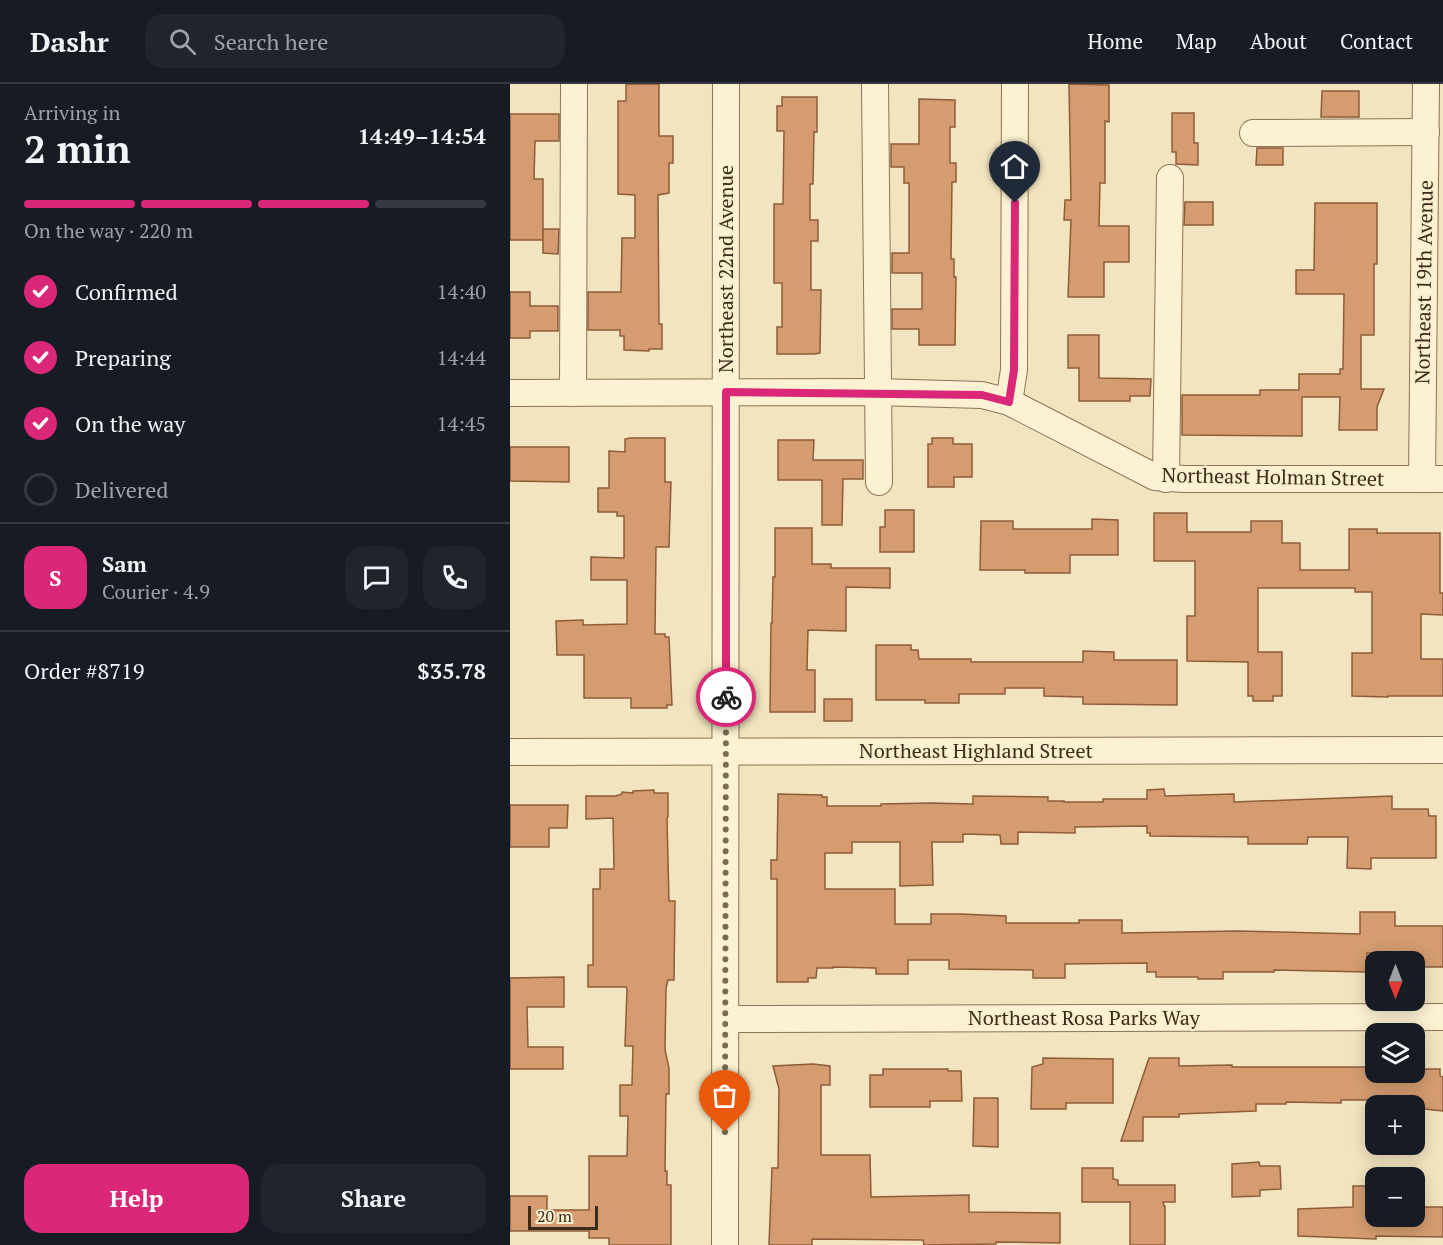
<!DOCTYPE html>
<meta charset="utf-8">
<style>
:root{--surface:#171b24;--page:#20242c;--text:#f1f3f6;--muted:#9ea1a6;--line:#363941;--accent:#db2777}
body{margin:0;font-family:"PT Serif",serif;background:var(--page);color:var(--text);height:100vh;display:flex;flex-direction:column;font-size:22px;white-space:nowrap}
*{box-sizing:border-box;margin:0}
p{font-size:20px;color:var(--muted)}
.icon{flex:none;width:33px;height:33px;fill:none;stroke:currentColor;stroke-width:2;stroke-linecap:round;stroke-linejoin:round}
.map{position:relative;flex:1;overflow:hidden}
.panel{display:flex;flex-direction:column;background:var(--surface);width:510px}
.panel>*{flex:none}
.needle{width:39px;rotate:180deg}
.fabs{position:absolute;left:855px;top:867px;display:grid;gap:12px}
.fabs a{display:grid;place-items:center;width:60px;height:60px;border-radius:12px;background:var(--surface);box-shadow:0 3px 15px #0003;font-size:30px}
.scale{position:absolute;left:18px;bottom:15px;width:70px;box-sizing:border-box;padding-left:6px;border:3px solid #3a2b1b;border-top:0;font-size:16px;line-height:21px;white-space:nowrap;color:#3a2b1b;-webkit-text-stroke:4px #f9eece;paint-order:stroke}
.pin{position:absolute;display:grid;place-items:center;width:51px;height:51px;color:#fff;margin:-62px -26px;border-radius:50% 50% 50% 0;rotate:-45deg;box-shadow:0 0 6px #0007}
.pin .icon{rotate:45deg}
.courier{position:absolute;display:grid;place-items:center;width:60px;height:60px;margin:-30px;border:4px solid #db2777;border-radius:50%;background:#fff;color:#222;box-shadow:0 2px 8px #0007}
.head em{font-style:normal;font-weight:800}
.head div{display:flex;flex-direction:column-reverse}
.head{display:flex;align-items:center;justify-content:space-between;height:102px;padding:0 24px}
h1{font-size:39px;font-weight:800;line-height:45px}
.bar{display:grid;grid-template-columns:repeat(4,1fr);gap:9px 6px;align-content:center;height:72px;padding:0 24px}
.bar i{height:8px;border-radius:4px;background:var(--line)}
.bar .active{background:var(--accent)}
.bar p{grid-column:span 4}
.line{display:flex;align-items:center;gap:15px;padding:0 24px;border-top:2px solid var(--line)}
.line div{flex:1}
.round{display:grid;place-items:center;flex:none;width:63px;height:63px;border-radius:18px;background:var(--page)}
ol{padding:0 24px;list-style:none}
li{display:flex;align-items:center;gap:18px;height:66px}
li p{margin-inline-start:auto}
li .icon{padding:6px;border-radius:50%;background:var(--accent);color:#fff;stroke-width:4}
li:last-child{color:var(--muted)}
li i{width:33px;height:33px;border:3px solid var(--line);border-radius:50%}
.primary-button{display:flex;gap:12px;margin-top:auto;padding:12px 24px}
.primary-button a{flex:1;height:69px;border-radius:18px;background:var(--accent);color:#fff;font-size:24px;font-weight:800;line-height:69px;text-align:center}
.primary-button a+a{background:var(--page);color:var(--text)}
header{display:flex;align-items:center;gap:36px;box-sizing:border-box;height:84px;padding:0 30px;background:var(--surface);border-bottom:2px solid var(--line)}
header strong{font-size:28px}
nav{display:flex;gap:33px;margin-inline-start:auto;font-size:21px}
.search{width:420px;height:54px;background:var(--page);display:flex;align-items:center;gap:15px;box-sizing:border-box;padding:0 21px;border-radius:18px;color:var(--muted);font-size:22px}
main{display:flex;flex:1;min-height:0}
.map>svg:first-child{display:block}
.building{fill:#d49c70;stroke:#8e5c38;stroke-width:1.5}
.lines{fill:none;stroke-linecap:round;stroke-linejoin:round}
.minor-casing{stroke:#8c7455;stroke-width:28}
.minor{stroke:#fcf1d2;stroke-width:26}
.done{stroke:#7a6c54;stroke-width:6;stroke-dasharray:0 10.8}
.route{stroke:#db2777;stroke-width:8}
.labels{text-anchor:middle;stroke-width:4.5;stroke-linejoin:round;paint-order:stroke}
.street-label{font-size:20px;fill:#3a2b1b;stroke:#f9eece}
</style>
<header>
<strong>Dashr</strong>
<div class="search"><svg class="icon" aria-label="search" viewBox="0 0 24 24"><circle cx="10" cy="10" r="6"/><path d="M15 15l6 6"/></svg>Search here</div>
<nav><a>Home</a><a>Map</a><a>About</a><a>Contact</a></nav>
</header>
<main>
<section class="panel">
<div class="head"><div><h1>2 min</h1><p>Arriving in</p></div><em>14:49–14:54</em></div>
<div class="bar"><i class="active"></i><i class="active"></i><i class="active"></i><i></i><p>On the way · 220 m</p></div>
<ol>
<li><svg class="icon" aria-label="check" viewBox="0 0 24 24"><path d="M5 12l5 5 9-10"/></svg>Confirmed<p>14:40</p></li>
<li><svg class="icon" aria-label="check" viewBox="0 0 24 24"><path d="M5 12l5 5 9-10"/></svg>Preparing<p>14:44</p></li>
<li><svg class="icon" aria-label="check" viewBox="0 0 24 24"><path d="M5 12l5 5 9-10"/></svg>On the way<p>14:45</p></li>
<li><i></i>Delivered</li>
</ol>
<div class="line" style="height:108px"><b class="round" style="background:var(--accent);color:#fff">S</b><div><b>Sam</b><p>Courier · 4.9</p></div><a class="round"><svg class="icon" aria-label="chat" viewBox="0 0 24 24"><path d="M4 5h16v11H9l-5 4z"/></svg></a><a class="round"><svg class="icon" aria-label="phone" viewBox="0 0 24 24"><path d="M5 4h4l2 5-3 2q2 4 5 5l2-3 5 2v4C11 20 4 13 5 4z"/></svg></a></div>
<div class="line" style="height:78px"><div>Order #8719</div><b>$35.78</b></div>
<div class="primary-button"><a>Help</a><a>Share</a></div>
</section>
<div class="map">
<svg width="933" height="1161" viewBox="0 0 933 1161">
<rect width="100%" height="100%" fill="#f2e4be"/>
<g class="building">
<polygon points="116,0 149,0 149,52 163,52 163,79 159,79 159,109 148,111 149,240 152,240 152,265 139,265 139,267 114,266 114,252 110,252 110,246 78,246 78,208 111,208 112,154 125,154 125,111 108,110 108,17 116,17"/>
<polygon points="559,0 599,1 599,38 595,37 595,99 590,99 589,142 619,142 619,178 594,178 594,213 558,213 561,136 554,136 555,116 561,116"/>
<polygon points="812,7 849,7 849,33 811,33"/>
<polygon points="272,13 307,13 307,48 304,48 303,100 300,100 300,136 308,136 308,157 301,157 301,206 311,206 310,269 304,270 267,270 267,243 272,243 272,199 264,199 264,120 273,120 274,47 267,47 267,22 272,22"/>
<polygon points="409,15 445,16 445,43 440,43 440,79 446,79 446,98 442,98 441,175 444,175 444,193 446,193 445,261 409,261 409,245 382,245 382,225 412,225 412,189 382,189 382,169 399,169 399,99 394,99 394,83 381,83 381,60 409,60"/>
<polygon points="662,29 684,29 684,59 688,59 688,81 666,80 666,68 662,68"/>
<polygon points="0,30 49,30 49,57 25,57 24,95 33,95 33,156 0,156"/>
<polygon points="747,64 773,64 773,81 746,81"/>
<polygon points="675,118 703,118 703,141 674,141"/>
<polygon points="805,119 867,119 867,180 864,180 864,251 851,251 851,305 874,305 867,323 867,346 829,346 830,313 792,313 792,352 672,351 672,311 750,311 750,306 789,306 789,290 830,290 830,285 833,285 834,210 786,210 786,186 804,186"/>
<polygon points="33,145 49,145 48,170 33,169"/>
<polygon points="0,208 20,208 20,222 48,222 48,247 20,247 20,254 0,254"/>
<polygon points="558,251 589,251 589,294 641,295 640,312 620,312 620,317 569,317 569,284 558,284"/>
<polygon points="120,354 155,354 155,398 161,398 159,463 146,463 145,550 155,550 155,553 159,553 162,621 157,621 157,624 121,624 121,614 74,614 74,571 47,571 46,537 73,536 73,541 117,540 117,496 81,496 81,473 114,474 114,432 107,432 107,428 88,428 88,404 99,404 99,367 115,368 115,355"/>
<polygon points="422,354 443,354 443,360 462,360 462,393 444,393 444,403 418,403 418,360 422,360"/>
<polygon points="268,356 304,356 303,376 353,376 353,395 333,395 332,441 312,441 312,396 268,396"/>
<polygon points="0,363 59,363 59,398 0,397"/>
<polygon points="375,426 404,426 404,468 370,468 370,443 375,443"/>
<polygon points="644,429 677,429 677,448 741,448 741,437 772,437 772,459 790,459 790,486 839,486 839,445 867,445 867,449 930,449 930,509 933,509 933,531 911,530 911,575 933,575 933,612 878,612 878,613 842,612 842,569 862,569 862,508 845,508 845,504 748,504 748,568 772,568 772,612 763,612 763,617 743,617 743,612 738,612 738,578 677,577 677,532 685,532 685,477 644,477"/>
<polygon points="582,435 608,436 608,471 560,471 560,489 515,489 515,486 470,486 471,437 503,437 503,445 582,445"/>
<polygon points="265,444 302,444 302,480 321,480 321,484 380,484 380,504 336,503 336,547 298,546 297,586 305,586 305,628 260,628 261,539 262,539 263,493 265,493"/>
<polygon points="366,561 401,561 401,566 408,566 409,575 461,575 461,578 573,578 573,567 604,568 604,576 667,576 667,621 573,620 573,613 534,612 534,604 495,604 495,610 449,610 449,619 415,619 415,616 366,616"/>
<rect x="314" y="615" width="28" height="22"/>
<polygon points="654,705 655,712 724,710 724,718 882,712 882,725 918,725 919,732 926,732 926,774 861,774 861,785 837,784 838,753 798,753 797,760 738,760 738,753 640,752 640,749 637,749 637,742 565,743 565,749 508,748 508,760 491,760 490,751 453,750 453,758 422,758 423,801 390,802 390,758 342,758 342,769 315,769 315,805 385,805 385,840 421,840 421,830 450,830 496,832 496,839 569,839 569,836 612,836 612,849 727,847 850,850 850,828 885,828 885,842 933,842 933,883 906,883 906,869 857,869 856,888 764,886 764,888 713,888 713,895 688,895 688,893 646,893 646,888 637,888 637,879 555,880 555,894 523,894 523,886 439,885 439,876 398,876 398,890 366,890 366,884 323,883 323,884 307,884 306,894 298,894 298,898 267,898 267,795 261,795 261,776 267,776 268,710 312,711 312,713 317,713 317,722 371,722 371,720 420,719 463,720 463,712 538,713 538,717 554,717 554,718 593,718 593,715 637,715 637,706"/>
<polygon points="144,706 144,709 158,709 158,733 157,734 159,817 165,817 164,896 158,896 156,904 155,966 159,984 159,1010 156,1010 155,1087 157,1087 157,1101 161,1101 161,1161 99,1161 99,1154 79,1154 79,1147 0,1147 0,1112 37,1112 37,1126 79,1126 79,1072 117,1072 118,1032 110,1032 110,1001 122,1001 123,962 115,962 117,905 116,903 78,903 78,881 83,881 83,805 90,805 90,785 104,785 103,734 76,735 76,712 106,712 112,710 112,708 123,709 123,707"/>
<polygon points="0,721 58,721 57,744 39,744 39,763 0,763"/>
<polygon points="54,893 54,923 17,923 18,963 53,963 53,985 0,985 0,894"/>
<polygon points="533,974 603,975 603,1019 556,1019 556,1025 521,1025 522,983 533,980"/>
<polygon points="639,974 669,974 669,982 722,981 722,983 866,983 866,988 904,988 904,985 930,985 930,992 933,993 933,1027 906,1024 906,1016 831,1016 831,1019 776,1018 776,1020 746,1020 746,1027 669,1030 669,1033 633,1033 633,1057 611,1057"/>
<polygon points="303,980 320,982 320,1001 311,1001 311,1071 360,1071 361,1113 459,1111 459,1128 550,1129 550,1159 486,1158 486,1160 414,1161 413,1156 302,1155 302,1161 259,1161 262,1084 268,1084 269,1005 263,982"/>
<polygon points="373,985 438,985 438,987 451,987 452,1017 420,1017 420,1023 360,1023 360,991 373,991"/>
<polygon points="464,1014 488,1014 488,1063 463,1062"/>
<polygon points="749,1078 750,1082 770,1082 771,1105 750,1106 750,1112 722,1113 722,1080"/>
<polygon points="572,1084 603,1084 603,1095 608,1096 608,1101 665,1101 665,1118 653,1118 654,1122 655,1122 655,1161 620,1161 620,1118 572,1118"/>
<polygon points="843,1102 866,1102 866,1132 904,1132 904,1123 933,1123 933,1153 866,1152 866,1155 788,1152 788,1125 843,1123"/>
</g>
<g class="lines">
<defs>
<g id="minor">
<polyline points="365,0 369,398"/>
<polyline points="743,49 916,48"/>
<polyline points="0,309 366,308 472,311 499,318 645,393 674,395 933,395"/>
<polyline points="63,309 64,0"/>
<polyline points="499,318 504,286 505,0"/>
<polyline points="656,395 660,94"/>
<polyline points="912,395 916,0"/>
<polyline points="0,668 933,666"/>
<polyline points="216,935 933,933"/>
<polyline points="215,1161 216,0"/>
</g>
</defs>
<use href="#minor" class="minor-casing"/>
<use href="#minor" class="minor"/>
</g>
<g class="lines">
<polyline class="done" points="215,1048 216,613"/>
<polyline class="route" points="216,613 216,308 472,311 499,318 504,286 505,119"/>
</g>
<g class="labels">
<g class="street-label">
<text transform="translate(216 185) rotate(-90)" y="7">Northeast 22nd Avenue</text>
<text transform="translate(914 198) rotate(-89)" y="7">Northeast 19th Avenue</text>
<text transform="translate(763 393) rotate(1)" y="7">Northeast Holman Street</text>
<text x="466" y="674">Northeast Highland Street</text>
<text x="574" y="941">Northeast Rosa Parks Way</text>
</g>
</g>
</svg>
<div class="fabs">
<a><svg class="needle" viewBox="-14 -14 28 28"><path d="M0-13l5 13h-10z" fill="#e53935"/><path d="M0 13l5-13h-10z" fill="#9ea1a6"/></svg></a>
<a><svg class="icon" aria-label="layers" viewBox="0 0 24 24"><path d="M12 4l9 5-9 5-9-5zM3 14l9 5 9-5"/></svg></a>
<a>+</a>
<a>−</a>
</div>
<div class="scale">20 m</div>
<div class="pin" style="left:215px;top:1048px;background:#ea580c"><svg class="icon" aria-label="bag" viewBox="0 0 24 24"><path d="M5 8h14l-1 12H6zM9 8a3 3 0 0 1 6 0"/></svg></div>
<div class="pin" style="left:505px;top:119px;background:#1f2937"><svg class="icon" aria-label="home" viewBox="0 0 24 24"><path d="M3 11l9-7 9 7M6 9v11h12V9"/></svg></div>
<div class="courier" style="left:216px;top:613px"><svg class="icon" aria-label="bike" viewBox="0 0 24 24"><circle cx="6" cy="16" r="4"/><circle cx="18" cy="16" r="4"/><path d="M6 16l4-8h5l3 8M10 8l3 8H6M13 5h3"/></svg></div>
</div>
</main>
